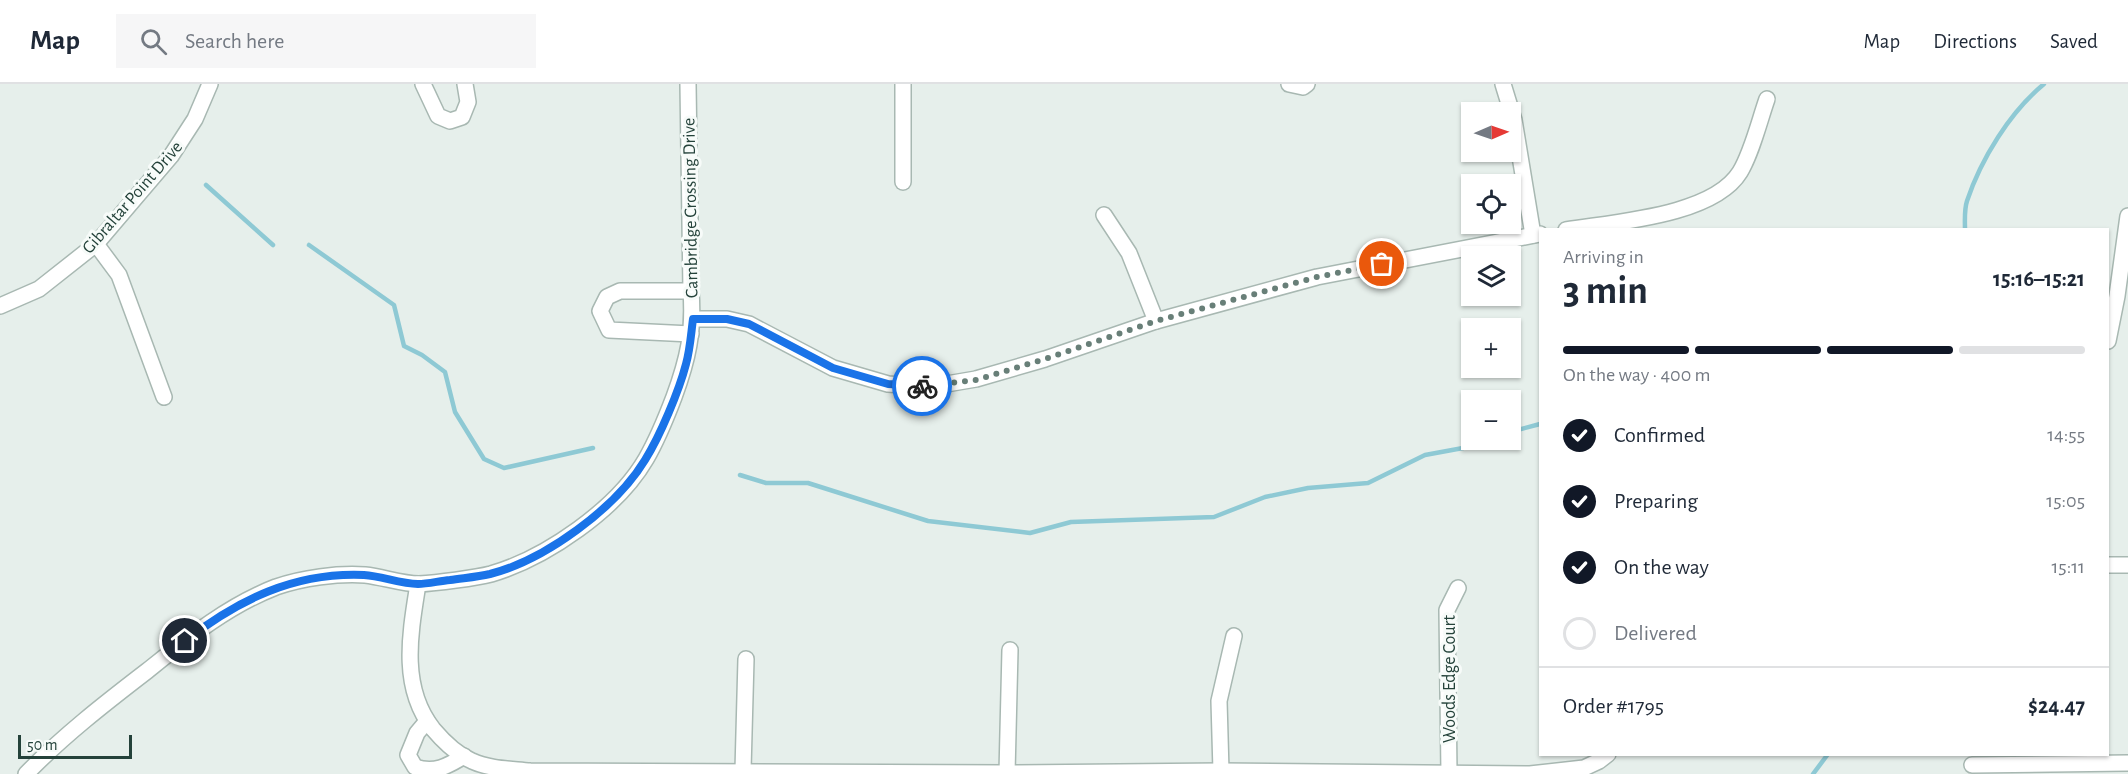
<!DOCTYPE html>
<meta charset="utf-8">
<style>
:root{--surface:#fff;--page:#f6f6f7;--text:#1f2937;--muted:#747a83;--line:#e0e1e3;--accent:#111827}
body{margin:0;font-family:"Alegreya Sans",sans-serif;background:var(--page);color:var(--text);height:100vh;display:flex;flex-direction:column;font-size:22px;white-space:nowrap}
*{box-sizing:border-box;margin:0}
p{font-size:20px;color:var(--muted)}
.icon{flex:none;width:33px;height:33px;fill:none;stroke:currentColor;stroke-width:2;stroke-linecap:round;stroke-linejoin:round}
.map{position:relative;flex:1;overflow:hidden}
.panel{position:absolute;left:1539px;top:144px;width:570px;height:528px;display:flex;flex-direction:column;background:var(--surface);border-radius:0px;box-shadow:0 2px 4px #0004}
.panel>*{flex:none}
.needle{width:39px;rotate:88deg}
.controls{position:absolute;left:1461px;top:18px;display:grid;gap:12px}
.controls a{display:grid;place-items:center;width:60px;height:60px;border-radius:0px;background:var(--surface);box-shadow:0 2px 4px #0004;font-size:30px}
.scale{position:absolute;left:18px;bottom:15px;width:114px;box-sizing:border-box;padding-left:6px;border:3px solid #24423a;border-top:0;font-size:16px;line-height:21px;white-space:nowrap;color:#24423a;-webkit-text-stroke:4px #f7fbf9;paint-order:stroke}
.pin{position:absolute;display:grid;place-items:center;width:51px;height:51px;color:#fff;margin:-26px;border:3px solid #fff;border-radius:50%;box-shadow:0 2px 6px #0007}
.courier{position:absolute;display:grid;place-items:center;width:60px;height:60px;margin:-30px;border:4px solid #1a73e8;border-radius:50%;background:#fff;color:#222;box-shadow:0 2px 8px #0007}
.headline em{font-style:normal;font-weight:600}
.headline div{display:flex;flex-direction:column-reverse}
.headline{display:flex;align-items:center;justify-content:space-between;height:102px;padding:0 24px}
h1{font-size:39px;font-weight:600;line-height:45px}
.bar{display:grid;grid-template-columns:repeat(4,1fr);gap:9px 6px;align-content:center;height:72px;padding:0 24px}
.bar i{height:8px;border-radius:4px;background:var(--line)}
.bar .current{background:var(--accent)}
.bar p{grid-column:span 4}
.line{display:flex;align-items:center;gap:15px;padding:0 24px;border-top:2px solid var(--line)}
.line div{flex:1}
ol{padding:0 24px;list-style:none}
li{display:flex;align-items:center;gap:18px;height:66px}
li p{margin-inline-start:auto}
li .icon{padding:6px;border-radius:50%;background:var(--accent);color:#fff;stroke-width:4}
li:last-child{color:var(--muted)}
li i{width:33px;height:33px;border:3px solid var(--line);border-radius:50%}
header{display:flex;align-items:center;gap:36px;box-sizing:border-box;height:84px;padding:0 30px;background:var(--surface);border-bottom:2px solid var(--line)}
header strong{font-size:28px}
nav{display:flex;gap:33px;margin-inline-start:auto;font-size:21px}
.search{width:420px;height:54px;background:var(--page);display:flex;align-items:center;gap:15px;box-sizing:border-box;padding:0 21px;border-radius:0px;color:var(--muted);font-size:22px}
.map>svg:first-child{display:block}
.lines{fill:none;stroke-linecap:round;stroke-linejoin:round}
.stream{stroke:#8ec9d4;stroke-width:4.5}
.minor-casing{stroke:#a8b8b2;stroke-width:18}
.minor{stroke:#fff;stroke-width:15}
.done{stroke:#687f78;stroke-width:6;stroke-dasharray:0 10.8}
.route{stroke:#1a73e8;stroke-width:8}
.labels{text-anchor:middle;stroke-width:6;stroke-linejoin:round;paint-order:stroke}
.street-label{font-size:18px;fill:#24423a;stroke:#f7fbf9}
</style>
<header>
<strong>Map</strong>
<div class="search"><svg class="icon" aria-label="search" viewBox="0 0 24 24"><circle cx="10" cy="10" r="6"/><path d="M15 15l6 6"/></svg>Search here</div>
<nav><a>Map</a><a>Directions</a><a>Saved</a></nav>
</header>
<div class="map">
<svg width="2128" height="690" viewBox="0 0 2128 690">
<rect width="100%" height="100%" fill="#e6efeb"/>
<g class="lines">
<g class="stream">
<polyline points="206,101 273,161"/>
<path d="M1965,146C1965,137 1964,126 1967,117C1981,75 2010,28 2044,0"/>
<polyline points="309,161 394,221 404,262 422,271 445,288 455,328 484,375 504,384 593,364"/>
<polyline points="1510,348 1540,340"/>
<polyline points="740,391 766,399 808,399 928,437 1030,449 1071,438 1214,433 1265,413 1308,404 1368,399 1425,371 1463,364 1488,356"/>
<polyline points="1813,690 1828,670"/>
</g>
<defs>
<g id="minor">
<polyline points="423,0 438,32 450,37 462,33 468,18 465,0"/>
<polyline points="903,0 903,98"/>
<polyline points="1289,0 1303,3 1307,0"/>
<polyline points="1503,0 1514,36 1533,151"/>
<polyline points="1104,131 1129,169 1156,237"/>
<path d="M1566,146C1614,138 1713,132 1740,88C1752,68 1759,38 1767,15"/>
<polyline points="96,160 119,191 164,313"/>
<polyline points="691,207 620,207 607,213 600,227 609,246 691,250"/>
<polyline points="0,222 39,205 96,160 171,72 195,35 210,0"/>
<polyline points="693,235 727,235 749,240 833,284 888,300 929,303 976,295 1045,275 1156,237 1317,193 1540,150"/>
<polyline points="2108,257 2117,212 2128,132"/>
<polyline points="2108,481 2128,481"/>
<path d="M418,500C410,550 400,603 433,645C444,658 456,670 472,677C489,685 512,685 530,687L1007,689L1221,687L1530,690L1584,684L1599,677L1608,670"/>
<path d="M427,637L417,649L408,671L415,683C434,690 448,682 464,672"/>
<polyline points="1972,681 2128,679"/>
<polyline points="743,686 746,575"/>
<polyline points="1221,687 1219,617 1234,552"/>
<polyline points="1007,689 1010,566"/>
<polyline points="1449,689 1447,526 1458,504"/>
<path d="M26,690C63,652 104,620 147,587C187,555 227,522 276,503C302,494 338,489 365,491C383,493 402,500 419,500C436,499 476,494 491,490C546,474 617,425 646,375C657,356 666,334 674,313C688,275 694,248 691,207L688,0"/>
</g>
</defs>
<use href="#minor" class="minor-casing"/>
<use href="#minor" class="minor"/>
</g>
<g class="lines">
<polyline class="done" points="922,302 976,296 1045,275 1156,237 1317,193 1382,180"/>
<path class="route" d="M185,557C238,516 294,488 364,491C382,492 400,500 418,500C428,500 439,497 450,496C463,494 477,493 490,490C545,476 616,424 645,376C660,352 679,307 686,280C690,266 691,250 693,235H727L749,240L833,284L888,300L922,302"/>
</g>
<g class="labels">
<g class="street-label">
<text transform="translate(132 113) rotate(-49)" y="6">Gibraltar Point Drive</text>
<text transform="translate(690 124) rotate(-91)" y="6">Cambridge Crossing Drive</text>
<text transform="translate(1449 595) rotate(-90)" y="6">Woods Edge Court</text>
</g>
</g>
</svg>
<div class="controls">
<a><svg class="needle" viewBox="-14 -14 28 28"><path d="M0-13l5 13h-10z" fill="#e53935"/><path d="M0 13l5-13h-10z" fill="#747a83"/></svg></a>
<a><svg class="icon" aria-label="locate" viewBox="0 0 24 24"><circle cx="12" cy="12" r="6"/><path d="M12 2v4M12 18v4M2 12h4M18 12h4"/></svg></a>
<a><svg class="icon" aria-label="layers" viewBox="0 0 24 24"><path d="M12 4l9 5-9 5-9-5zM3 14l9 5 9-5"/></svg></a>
<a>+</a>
<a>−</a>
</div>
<div class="scale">50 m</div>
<div class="pin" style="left:1382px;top:180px;background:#ea580c"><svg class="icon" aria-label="bag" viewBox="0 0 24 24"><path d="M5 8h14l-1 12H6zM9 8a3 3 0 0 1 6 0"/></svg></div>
<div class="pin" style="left:185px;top:557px;background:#1f2937"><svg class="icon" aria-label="home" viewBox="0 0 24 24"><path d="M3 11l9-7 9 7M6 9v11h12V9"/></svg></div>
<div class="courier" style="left:922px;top:302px"><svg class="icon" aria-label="bike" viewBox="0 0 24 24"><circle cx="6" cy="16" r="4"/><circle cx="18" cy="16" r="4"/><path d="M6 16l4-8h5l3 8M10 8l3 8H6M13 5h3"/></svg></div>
<section class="panel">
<div class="headline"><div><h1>3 min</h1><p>Arriving in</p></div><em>15:16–15:21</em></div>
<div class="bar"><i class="current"></i><i class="current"></i><i class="current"></i><i></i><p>On the way · 400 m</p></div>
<ol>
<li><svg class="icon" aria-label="check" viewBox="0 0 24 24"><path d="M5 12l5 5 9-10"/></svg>Confirmed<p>14:55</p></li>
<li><svg class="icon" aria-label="check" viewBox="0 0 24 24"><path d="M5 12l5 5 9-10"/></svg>Preparing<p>15:05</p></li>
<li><svg class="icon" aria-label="check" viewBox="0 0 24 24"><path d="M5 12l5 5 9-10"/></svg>On the way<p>15:11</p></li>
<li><i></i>Delivered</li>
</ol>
<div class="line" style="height:78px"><div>Order #1795</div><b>$24.47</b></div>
</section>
</div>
